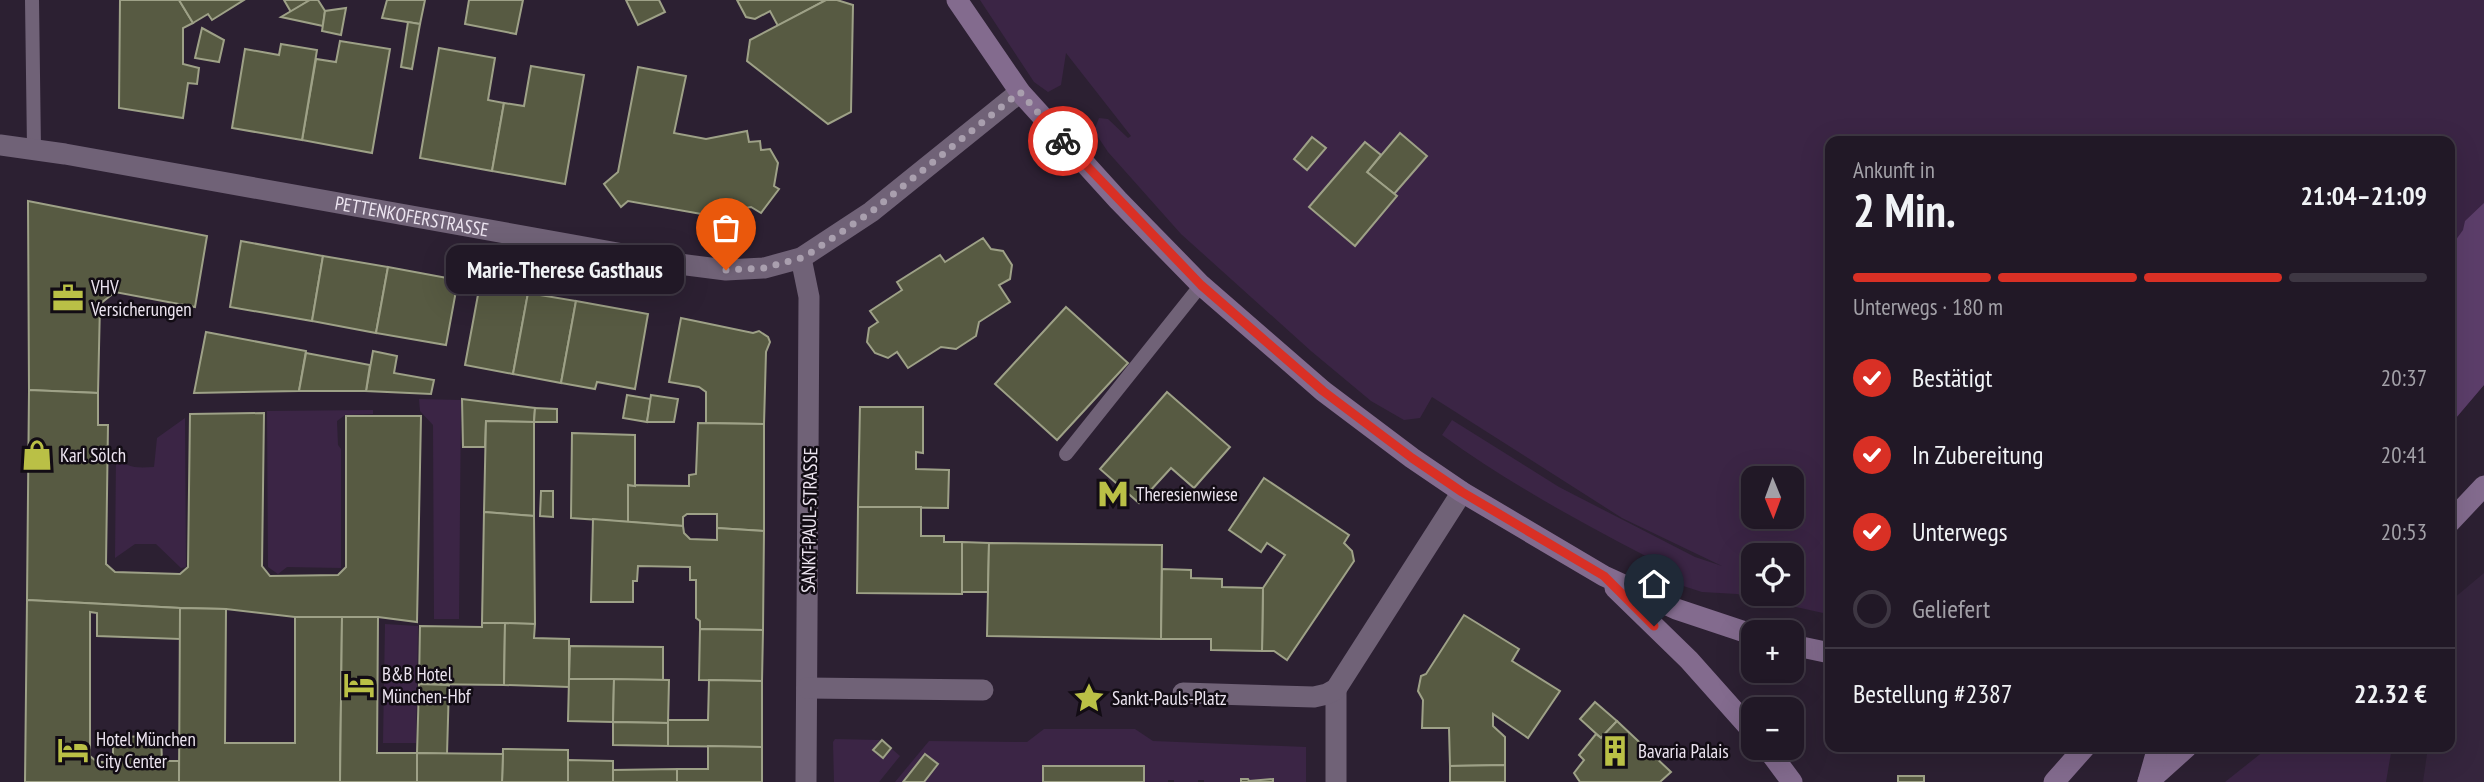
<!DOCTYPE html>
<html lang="de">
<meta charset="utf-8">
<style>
:root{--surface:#211826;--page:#29212e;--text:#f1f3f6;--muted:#a2a0a7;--line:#3e3743;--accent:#d93025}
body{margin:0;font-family:"PT Sans Narrow",sans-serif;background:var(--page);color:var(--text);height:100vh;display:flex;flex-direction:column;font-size:26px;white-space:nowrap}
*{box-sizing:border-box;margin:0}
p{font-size:23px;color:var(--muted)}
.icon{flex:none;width:38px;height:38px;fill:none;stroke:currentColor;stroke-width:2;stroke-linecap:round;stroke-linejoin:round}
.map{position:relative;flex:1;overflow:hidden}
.drawer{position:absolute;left:1825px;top:136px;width:630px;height:616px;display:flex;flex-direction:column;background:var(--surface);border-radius:14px;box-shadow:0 7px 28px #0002,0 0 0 2px var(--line)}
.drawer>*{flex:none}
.needle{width:46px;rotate:179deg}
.controls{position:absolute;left:1741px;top:466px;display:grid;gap:14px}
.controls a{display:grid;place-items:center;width:63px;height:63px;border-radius:14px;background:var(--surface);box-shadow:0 7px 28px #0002,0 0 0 2px var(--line);font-size:35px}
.pin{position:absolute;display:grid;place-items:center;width:60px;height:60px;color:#fff;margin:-72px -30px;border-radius:50% 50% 50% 0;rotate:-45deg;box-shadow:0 0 7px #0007}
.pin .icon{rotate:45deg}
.courier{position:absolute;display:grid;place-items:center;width:70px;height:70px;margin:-35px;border:5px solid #d93025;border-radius:50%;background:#fff;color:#222;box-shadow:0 2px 9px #0007}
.bubble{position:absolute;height:49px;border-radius:14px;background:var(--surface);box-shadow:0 7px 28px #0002,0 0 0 2px var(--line);font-size:23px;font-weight:800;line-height:49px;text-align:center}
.head em{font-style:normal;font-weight:800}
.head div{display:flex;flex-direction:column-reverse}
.head{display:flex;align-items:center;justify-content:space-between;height:119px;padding:0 28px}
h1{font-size:46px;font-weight:800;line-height:52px}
.bar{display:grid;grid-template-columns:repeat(4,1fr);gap:10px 7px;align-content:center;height:84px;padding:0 28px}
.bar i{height:9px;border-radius:5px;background:var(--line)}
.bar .selected{background:var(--accent)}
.bar p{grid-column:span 4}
.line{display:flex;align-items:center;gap:18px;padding:0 28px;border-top:2px solid var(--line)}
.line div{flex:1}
ol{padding:0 28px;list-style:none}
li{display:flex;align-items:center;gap:21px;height:77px}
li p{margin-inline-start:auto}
li .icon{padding:7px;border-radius:50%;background:var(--accent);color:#fff;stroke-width:4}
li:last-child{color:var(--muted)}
li i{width:38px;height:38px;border:4px solid var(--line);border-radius:50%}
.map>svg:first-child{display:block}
.built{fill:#35253d}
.green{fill:#3b2545;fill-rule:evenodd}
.forest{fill:#5c3e6a}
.building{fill:#575a42;stroke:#9ea187;stroke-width:2}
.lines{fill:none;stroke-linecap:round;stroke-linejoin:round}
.lane{stroke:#706277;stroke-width:14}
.street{stroke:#706277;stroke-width:21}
.secondary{stroke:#836b8e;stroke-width:21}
.done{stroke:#a99fae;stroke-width:7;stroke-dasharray:0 12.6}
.route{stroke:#d93025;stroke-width:9}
.labels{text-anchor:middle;stroke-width:5;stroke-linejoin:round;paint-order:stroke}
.street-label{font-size:19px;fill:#ece4f0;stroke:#120c14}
.poi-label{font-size:19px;fill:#ece4f0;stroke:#120c14;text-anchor:start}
</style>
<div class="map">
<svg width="2484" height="782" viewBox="0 0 2484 782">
<rect width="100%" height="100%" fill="#2c2032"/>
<polygon class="built" points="2484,573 2484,782 2423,782 2428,747 2450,747 2450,615 2453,599"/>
<g class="green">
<path d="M980,0H2484V385L2450,425V142H1830V602L1825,601L1823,613L1737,594L1702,592L1677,584L1681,574C1598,532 1517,489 1442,435L1452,420L1559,487L1695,557L1722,566L1622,518L1432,397L1420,418L1404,420L1371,401L1311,351L1181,234L1108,152L1094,131L1099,118L1108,119L1128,138L1131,136L1066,53L1061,85L1048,92L1034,82ZM1754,478H1792V516H1754ZM1754,555H1792V593H1754Z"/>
<polygon points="419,399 461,400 459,619 434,619 433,425 420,411"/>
<polygon points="373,410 373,414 345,415 337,421 338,445 341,449 341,568 287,567 278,574 268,567 267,411"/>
<path d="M185,418L186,567L181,568L156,544H135L115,558L116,453C123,469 138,468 154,467L157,438Z"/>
<polygon points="385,624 418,626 416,743 383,743"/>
<polygon points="1044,729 1135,729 1153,741 1306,747 1306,782 1273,782 1272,779 1249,781 1248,779 1242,779 1241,782 1204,782 1204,780 1198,780 1198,782 1174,782 1174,780 1168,780 1168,782 1144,782 1143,766 1043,766 1043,782 895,782 929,741 1027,742"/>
<polygon points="835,739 880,740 872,750 883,759 892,749 900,756 879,782 834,782 833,742"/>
<polygon points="2269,747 2392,747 2386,782 2225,782"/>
</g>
<polygon class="forest" points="2484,203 2484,385 2450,425 2450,248 2463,230 2465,221"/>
<g class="building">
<polygon points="120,0 179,0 193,23 183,28 183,64 199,68 197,84 188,83 183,118 119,108"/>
<polygon points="179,0 244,0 212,20 208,14 193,23"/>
<polygon points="284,0 310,0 291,12"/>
<polygon points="310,0 318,0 325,11 323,26 281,17"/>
<polygon points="387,0 425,0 420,24 382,18"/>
<polygon points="469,0 523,0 516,34 465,24"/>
<polygon points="626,0 659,0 665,12 638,25"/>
<polygon points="737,0 826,0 778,26 770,11 755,19 746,17"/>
<polygon points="826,0 837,0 853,5 851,112 828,124 747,61 750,40"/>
<polygon points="346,8 341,35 322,31 325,11"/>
<polygon points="408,22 420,24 412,69 401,67"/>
<polygon points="202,28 224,40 219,62 195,58"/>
<polygon points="340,41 390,49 372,153 302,140 316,59 336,62"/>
<polygon points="281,44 317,50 302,140 232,128 245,49 279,55"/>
<polygon points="439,48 495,58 488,100 504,103 492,171 420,158"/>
<polygon points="531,66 584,75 565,184 492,171 504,103 524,106"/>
<polygon points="638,67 686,76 674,133 706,139 747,131 749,142 760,141 761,150 770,149 778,163 774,186 779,189 761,213 751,207 707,215 628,201 621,207 604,184 618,172"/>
<polygon points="1400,133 1427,156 1394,194 1367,172"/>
<polygon points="1312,137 1326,148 1307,170 1294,159"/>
<polygon points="1365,142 1381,155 1367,172 1397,196 1355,246 1309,207"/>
<polygon points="28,201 207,236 195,307 115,292 100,304 98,393 29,390"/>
<polygon points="983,238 991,249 1003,251 1012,265 1010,279 999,285 1010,302 979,322 976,336 956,349 941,347 908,368 897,352 888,358 875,353 867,342 869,328 878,322 870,311 902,290 897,282 940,255 945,262"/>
<polygon points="241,241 323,256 312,321 230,307"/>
<polygon points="323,256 388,267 376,333 312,321"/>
<polygon points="388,267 458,280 446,345 376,333"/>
<polygon points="480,284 528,293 513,374 465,365"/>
<polygon points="528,293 576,301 561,383 513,374"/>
<polygon points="576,301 648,314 635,389 597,382 595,389 561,383"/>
<polygon points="1066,307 1128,363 1057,440 995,384"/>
<polygon points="681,318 753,333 759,331 768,337 770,342 766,352 764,424 706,423 706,392 699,387 669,382"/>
<polygon points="206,332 306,351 299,391 194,393"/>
<polygon points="373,351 397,356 394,373 434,380 431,394 366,391"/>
<polygon points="306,353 370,365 366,391 299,391"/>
<polygon points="29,390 98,393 98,425 108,425 106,564 115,572 180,574 188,567 190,414 264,413 262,566 270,576 338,575 346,567 346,416 421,416 417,622 378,617 295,617 226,609 180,608 27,600"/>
<polygon points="1167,392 1230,447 1194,488 1171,468 1139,503 1100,469"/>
<polygon points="627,395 651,399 647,422 623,418"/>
<polygon points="651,395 678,399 674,422 647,422"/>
<polygon points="462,399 535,408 534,422 486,421 485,447 463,447"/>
<polygon points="860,407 923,407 923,453 916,452 916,469 949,470 948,508 858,507"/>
<polygon points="535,408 557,409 557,422 534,422"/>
<polygon points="486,421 534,422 534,516 484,512"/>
<polygon points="698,423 764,424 764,531 717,528 717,514 687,514 683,517 683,526 628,522 628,485 689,486 689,475 696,474"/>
<polygon points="572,433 635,435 635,486 628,485 628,522 571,518"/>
<polygon points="1264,478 1349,535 1344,543 1352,551 1354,561 1287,660 1274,651 1262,651 1263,588 1285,555 1267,543 1261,552 1229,530"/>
<polygon points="541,491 553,491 553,517 540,516"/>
<polygon points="858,507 921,507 921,536 944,536 944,542 962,542 962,594 857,593"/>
<polygon points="484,512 534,516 535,624 482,623"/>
<polygon points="593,519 683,526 684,533 690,539 717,540 717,528 764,531 763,630 700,629 700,621 696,618 696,580 690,580 690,567 638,566 637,581 633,581 633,602 591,602"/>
<polygon points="962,542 989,543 988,592 962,592"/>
<polygon points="989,543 1162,545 1161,639 987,636"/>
<polygon points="1162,569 1191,570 1191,578 1222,579 1222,587 1263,588 1262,651 1211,650 1211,639 1161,639"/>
<polygon points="27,600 180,608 180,639 97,636 97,613 90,612 90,756 97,762 113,762 113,737 161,736 162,761 179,761 179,782 25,782"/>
<polygon points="180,608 226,609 225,743 295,743 295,617 342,617 340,782 179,782"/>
<polygon points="1464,615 1519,649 1512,661 1560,691 1528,738 1493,714 1493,726 1505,737 1505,765 1450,766 1449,728 1422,728 1423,700 1418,691 1421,676 1426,674"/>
<polygon points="342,617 378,617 377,753 417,753 417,782 340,782"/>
<polygon points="482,623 505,623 504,685 419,684 420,626 482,627"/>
<polygon points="505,623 535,624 534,638 569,639 569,687 504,685"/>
<polygon points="700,629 763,630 762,681 699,680"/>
<polygon points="570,646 663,647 663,680 569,679"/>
<polygon points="569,679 614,679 613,722 568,721"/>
<polygon points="614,679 669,680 668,723 613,722"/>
<polygon points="709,680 762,681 762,747 668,746 668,720 708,720"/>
<polygon points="419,684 449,685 447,754 417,753"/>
<polygon points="1595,702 1617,721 1601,738 1580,719"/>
<polygon points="1617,721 1671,772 1660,782 1580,782 1574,773 1584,760 1579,755 1596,734 1601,738"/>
<polygon points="613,722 668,723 668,746 613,745"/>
<polygon points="882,740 891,748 883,758 873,750"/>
<polygon points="708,746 762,747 762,782 677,782 677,769 708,769"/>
<polygon points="503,749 568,750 568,782 502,782"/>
<polygon points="417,753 503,754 502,782 417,782"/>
<polygon points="925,754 938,764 924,782 903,782"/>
<polygon points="568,760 613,761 613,782 568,782"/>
<polygon points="1505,765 1505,782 1450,782 1450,766"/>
<rect x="1043" y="766" width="101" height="16"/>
<polygon points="677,769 677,782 613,782 613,770"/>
<rect x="1898" y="776" width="26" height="6"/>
<polygon points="1241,779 1248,779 1249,781 1273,779 1273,782 1241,782"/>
</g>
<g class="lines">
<g class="lane">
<polyline points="32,0 34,149"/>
<polyline points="1066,454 1201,285"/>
</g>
<g class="street">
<path id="s1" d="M0,145L65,154L679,264L726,270L764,268L801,258L871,212L1020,92"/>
<polyline points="801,258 809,297 806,782"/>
<polyline points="807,688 983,690"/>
<polyline points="1336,689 1336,782"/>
<polyline points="1183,693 1314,697 1327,694 1336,689 1462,492"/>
</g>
<g class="secondary">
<polyline points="957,0 1020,92 1118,200 1201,285 1323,391 1412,458 1462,492 1604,576 1676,609 1754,635"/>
<polyline points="2450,522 2484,486"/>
<polyline points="1615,588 1689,660 1754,733"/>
<polyline points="1792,645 1830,653"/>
<polyline points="1766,747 1792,782"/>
<polyline points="2054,782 2085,747"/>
<polyline points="2148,782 2187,747"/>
<polyline points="2148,782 2158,747"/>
</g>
</g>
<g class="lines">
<polyline class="done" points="726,270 764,268 801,258 812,252 871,212 1020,92 1063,141"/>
<polyline class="route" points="1063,141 1201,285 1323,391 1412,458 1462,492 1604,576 1654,626"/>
</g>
<defs>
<symbol id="office-bare" viewBox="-9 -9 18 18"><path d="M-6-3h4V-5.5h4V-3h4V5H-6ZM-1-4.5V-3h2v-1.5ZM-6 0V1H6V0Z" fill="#bac046" stroke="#120c14" stroke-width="2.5" paint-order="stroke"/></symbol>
<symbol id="shop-bare" viewBox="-9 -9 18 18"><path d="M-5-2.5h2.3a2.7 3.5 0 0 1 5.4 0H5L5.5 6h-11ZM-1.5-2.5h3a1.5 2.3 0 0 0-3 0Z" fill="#bac046" stroke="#120c14" stroke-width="2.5" paint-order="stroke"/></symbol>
<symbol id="metro-bare" viewBox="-9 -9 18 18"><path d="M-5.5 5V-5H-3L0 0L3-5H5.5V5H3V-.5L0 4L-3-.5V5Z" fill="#bac046" stroke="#120c14" stroke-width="2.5" paint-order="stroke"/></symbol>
<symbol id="hotel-bare" viewBox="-9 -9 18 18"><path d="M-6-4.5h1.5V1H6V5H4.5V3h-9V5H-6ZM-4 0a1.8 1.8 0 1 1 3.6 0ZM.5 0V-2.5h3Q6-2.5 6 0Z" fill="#bac046" stroke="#120c14" stroke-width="2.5" paint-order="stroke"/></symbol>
<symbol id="sight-bare" viewBox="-9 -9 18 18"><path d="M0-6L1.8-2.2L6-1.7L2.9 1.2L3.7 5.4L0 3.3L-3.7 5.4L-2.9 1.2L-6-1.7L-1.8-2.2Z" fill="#bac046" stroke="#120c14" stroke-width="2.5" paint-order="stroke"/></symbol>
<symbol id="building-bare" viewBox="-9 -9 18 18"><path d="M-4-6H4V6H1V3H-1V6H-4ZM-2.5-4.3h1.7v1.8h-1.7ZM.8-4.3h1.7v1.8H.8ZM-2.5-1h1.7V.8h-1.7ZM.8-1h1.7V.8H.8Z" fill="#bac046" stroke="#120c14" stroke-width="2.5" paint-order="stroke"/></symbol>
</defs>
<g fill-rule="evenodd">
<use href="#office-bare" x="46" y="276" width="44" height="44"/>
<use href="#shop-bare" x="15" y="433" width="44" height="44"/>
<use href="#metro-bare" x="1091" y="472" width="44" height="44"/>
<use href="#hotel-bare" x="337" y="663" width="44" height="44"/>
<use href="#sight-bare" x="1067" y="676" width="44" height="44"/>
<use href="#hotel-bare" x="51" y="728" width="44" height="44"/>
<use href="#building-bare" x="1593" y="729" width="44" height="44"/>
</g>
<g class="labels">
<g class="street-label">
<text dy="7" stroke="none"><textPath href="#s1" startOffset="418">PETTENKOFERSTRASSE</textPath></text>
<text transform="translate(809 520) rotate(-89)" y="7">SANKT-PAUL-STRASSE</text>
</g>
<g class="poi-label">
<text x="91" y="294">VHV<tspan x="91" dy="22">Versicherungen</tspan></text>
<text x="60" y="462">Karl Sölch</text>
<text x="1136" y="501">Theresienwiese</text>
<text x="382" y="681">B&amp;B Hotel<tspan x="382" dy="22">München-Hbf</tspan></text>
<text x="1112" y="705">Sankt-Pauls-Platz</text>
<text x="96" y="746">Hotel München<tspan x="96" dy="22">City Center</tspan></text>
<text x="1638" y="758">Bavaria Palais</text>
</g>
</g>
</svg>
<div class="controls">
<a><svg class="needle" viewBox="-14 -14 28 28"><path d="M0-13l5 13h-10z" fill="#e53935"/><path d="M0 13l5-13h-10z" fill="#a2a0a7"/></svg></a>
<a><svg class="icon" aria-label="locate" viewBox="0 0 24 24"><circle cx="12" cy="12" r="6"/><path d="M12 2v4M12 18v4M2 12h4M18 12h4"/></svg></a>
<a>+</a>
<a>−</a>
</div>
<div class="pin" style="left:726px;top:270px;background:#ea580c"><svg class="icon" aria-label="bag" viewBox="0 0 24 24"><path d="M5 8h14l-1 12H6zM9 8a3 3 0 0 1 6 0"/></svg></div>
<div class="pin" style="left:1654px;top:626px;background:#1f2937"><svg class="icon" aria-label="home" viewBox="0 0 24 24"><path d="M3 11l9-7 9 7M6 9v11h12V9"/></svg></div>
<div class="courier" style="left:1063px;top:141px"><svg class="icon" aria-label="bike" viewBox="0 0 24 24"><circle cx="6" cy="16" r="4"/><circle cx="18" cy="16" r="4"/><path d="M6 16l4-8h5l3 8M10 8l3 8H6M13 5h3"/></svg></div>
<div class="bubble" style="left:446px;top:245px;width:238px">Marie-Therese Gasthaus</div>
<section class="drawer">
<div class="head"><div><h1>2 Min.</h1><p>Ankunft in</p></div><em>21:04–21:09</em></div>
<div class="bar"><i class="selected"></i><i class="selected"></i><i class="selected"></i><i></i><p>Unterwegs · 180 m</p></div>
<ol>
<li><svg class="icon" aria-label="check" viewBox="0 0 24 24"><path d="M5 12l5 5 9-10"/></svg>Bestätigt<p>20:37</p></li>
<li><svg class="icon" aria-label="check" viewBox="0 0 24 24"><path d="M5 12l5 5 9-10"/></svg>In Zubereitung<p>20:41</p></li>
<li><svg class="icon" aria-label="check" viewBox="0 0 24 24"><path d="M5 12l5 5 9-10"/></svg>Unterwegs<p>20:53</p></li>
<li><i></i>Geliefert</li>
</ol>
<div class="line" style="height:91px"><div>Bestellung #2387</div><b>22.32 €</b></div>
</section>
</div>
